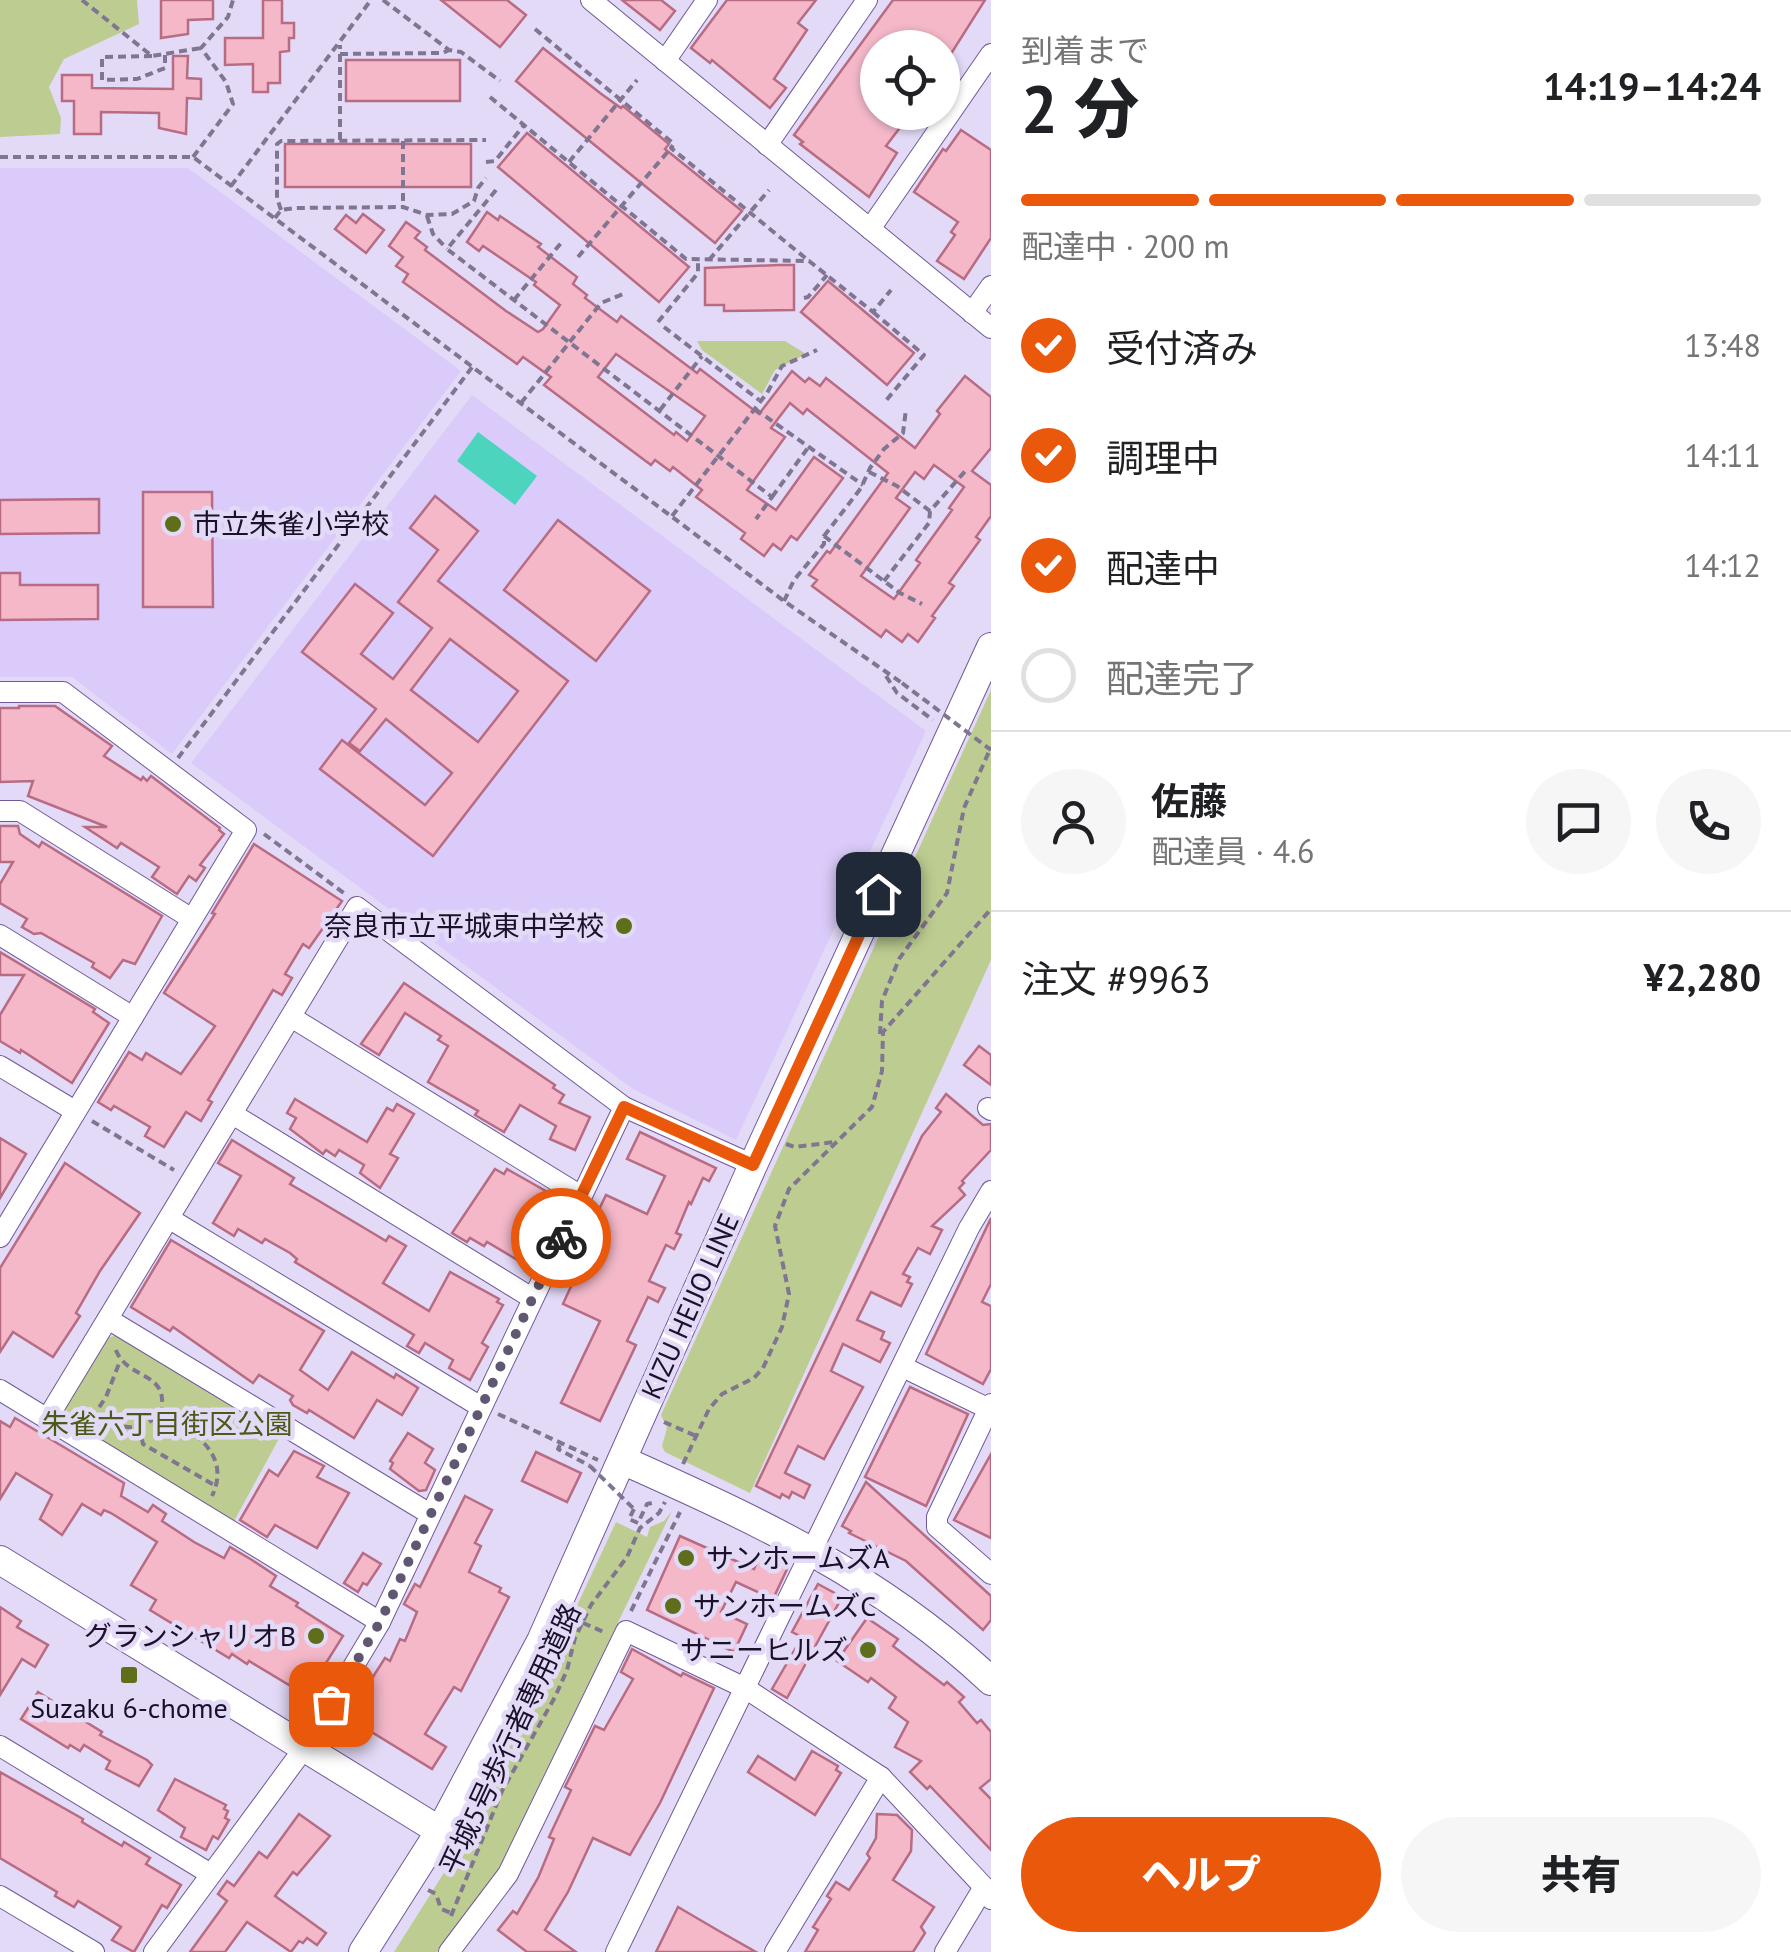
<!DOCTYPE html>
<html lang="ja">
<meta charset="utf-8">
<style>
:root{--surface:#fff;--page:#f6f6f6;--text:#202124;--muted:#757577;--line:#e0e0e0;--accent:#ea580c}
body{margin:0;font-family:"PT Sans","Noto Sans JP",sans-serif;background:var(--page);color:var(--text);height:100vh;display:flex;flex-direction:column;font-size:38px;white-space:nowrap}
*{box-sizing:border-box;margin:0}
p{font-size:32px;color:var(--muted)}
.icon{flex:none;width:55px;height:55px;fill:none;stroke:currentColor;stroke-width:2;stroke-linecap:round;stroke-linejoin:round}
.map{position:relative;flex:1;overflow:hidden}
.panel{display:flex;flex-direction:column;background:var(--surface);width:800px}
.panel>*{flex:none}
.buttons{position:absolute;left:860px;top:30px;display:grid;gap:20px}
.buttons a{display:grid;place-items:center;width:100px;height:100px;border-radius:50%;background:var(--surface);box-shadow:0 2px 8px #0004;font-size:50px}
.pin{position:absolute;display:grid;place-items:center;width:85px;height:85px;color:#fff;margin:-42px;border-radius:20px;box-shadow:0 5px 15px #0006}
.courier{position:absolute;display:grid;place-items:center;width:100px;height:100px;margin:-50px;border:8px solid #ea580c;border-radius:50%;background:#fff;color:#222;box-shadow:0 2px 12px #0007}
.summary em{font-style:normal;font-weight:800}
.summary div{display:flex;flex-direction:column-reverse}
.summary{display:flex;align-items:center;justify-content:space-between;height:170px;padding:0 30px}
h1{font-size:65px;font-weight:800;line-height:75px}
.bar{display:grid;grid-template-columns:repeat(4,1fr);gap:15px 10px;align-content:center;height:120px;padding:0 30px}
.bar i{height:12px;border-radius:8px;background:var(--line)}
.bar .active{background:var(--accent)}
.bar p{grid-column:span 4}
.line{display:flex;align-items:center;gap:25px;padding:0 30px;border-top:2px solid var(--line)}
.line div{flex:1}
.round{display:grid;place-items:center;flex:none;width:105px;height:105px;border-radius:52px;background:var(--page)}
ol{padding:0 30px;list-style:none}
li{display:flex;align-items:center;gap:30px;height:110px}
li p{margin-inline-start:auto}
li .icon{padding:10px;border-radius:50%;background:var(--accent);color:#fff;stroke-width:4}
li:last-child{color:var(--muted)}
li i{width:55px;height:55px;border:5px solid var(--line);border-radius:50%}
.action{display:flex;gap:20px;margin-top:auto;padding:20px 30px}
.action a{flex:1;height:115px;border-radius:60px;background:var(--accent);color:#fff;font-size:40px;font-weight:800;line-height:115px;text-align:center}
.action a+a{background:var(--page);color:var(--text)}
main{display:flex;flex:1;min-height:0}
.map>svg:first-child{display:block}
.built{fill:#dbcbfa}
.green{fill:#bdcd91}
.water{fill:#4dd4be}
.building{fill:#f4b8c9;stroke:#b86c84;stroke-width:2.5;fill-rule:evenodd}
.lines{fill:none;stroke-linecap:round;stroke-linejoin:round}
.street-casing{stroke:#715999;stroke-width:22}
.secondary-casing{stroke:#715999;stroke-width:30}
.path{stroke:#807691;stroke-width:4;stroke-dasharray:8 5;stroke-linecap:butt}
.street{stroke:#fff;stroke-width:20}
.secondary{stroke:#fff;stroke-width:28}
.path-bridge{stroke:#807691;stroke-width:4;stroke-dasharray:8 5;stroke-linecap:butt}
.done{stroke:#615772;stroke-width:10;stroke-dasharray:0 18}
.route{stroke:#ea580c;stroke-width:12}
.poi-dot{fill:#5e6e1b;stroke:#e3daf7;stroke-width:4}
.labels{text-anchor:middle;stroke-width:9;stroke-linejoin:round;paint-order:stroke}
.poi-label{font-size:28px;fill:#1b112a;stroke:#e3daf7;text-anchor:start}
.street-label{font-size:28px;fill:#1b112a;stroke:#e3daf7}
.park-label{font-size:28px;fill:#4c5a18;stroke:#e3daf7}
</style>
<main>
<div class="map">
<svg width="991" height="1952" viewBox="0 0 991 1952">
<rect width="100%" height="100%" fill="#e3daf7"/>
<g class="built">
<polygon points="0,168 188,168 461,371 172,754 72,677 0,677"/>
<polygon points="472,395 926,731 736,1140 633,1089 191,763"/>
</g>
<g class="green">
<polygon points="0,0 137,0 139,24 64,59 49,87 61,118 60,134 0,137"/>
<polygon points="697,341 785,341 806,354 775,370 762,394 702,350"/>
<polygon points="991,690 991,960 750,1493 665,1452 662,1446 667,1428 661,1415"/>
<polygon points="118,1335 281,1435 233,1523 65,1420 63,1408 106,1338"/>
<polygon points="672,1511 499,1868 437,1952 394,1952 447,1868 445,1858 517,1734 616,1522 647,1537 650,1527 664,1521"/>
</g>
<polygon class="water" points="478,432 537,476 515,505 457,461"/>
<g class="building">
<polygon points="161,0 213,0 213,19 188,20 188,34 161,38"/>
<polygon points="263,0 282,0 282,23 294,23 294,38 289,38 289,51 280,52 280,83 268,83 268,92 253,92 253,64 225,65 225,38 263,38"/>
<polygon points="441,0 507,0 526,15 500,47"/>
<polygon points="622,0 661,0 675,11 660,30"/>
<polygon points="727,0 816,0 798,23 807,30 774,79 786,88 770,108 712,60 710,63 691,48"/>
<polygon points="893,0 985,0 942,68 942,48 878,48 878,112 893,112 905,121 886,146 897,153 869,197 800,144 803,142 794,135"/>
<polygon points="543,48 600,93 621,108 623,106 669,144 665,149 742,211 715,243 516,81"/>
<polygon points="173,56 188,56 187,78 201,79 201,99 187,98 186,134 159,128 159,113 101,112 101,134 74,134 74,101 62,101 62,75 92,75 92,88 173,89"/>
<rect x="346" y="60" width="114" height="41"/>
<polygon points="961,130 991,150 991,238 964,279 937,261 955,235 951,232 958,222 914,192 943,149 946,151"/>
<polygon points="527,133 689,267 659,302 498,167"/>
<rect x="285" y="144" width="186" height="43"/>
<path d="M487,212L498,220L500,216L541,244L538,247L577,277L573,284L587,295L585,298L617,322L621,316L697,373L700,369L759,414L792,371L805,382L809,378L820,386L826,378L915,448L940,414L937,411L965,376L991,397V448L972,471L991,485V516L976,537L980,540L949,583L954,586L932,616L935,618L918,642L908,634L902,642L886,630L881,637L812,586L817,580L809,575L827,551L830,553L888,473L807,409L803,414L790,403L771,428L785,437L747,490L776,510L814,457L843,478L797,540L791,536L781,550L773,544L764,556L741,539L745,533L696,497L702,490L673,467L670,471L655,460L651,465L544,385L551,377L523,357L517,364L403,282L408,274L396,266L403,257L389,246L406,222L420,232L415,238L427,247L425,250L506,311L538,332L543,329L560,305L534,285L536,282L483,246L479,251L467,242ZM616,354L705,416L687,441L676,432L674,435L598,377ZM934,465L964,487L949,508L952,510L916,560L920,563L894,599L861,576L910,508L896,498L915,472L924,479Z"/>
<polygon points="363,214 384,230 366,253 335,229 346,215 356,223"/>
<polygon points="779,265 794,265 794,310 724,311 724,305 705,305 705,268"/>
<polygon points="828,281 914,353 887,385 801,312"/>
<polygon points="143,492 212,492 213,607 143,607"/>
<path d="M435,496L478,531L438,581L568,681L433,856L320,769L342,740L425,805L452,773L386,719L360,751L349,743L376,709L302,652L355,584L393,613L361,654L393,679L432,628L398,602L438,550L410,528ZM450,639L518,691L478,742L411,690Z"/>
<polygon points="99,499 99,533 0,534 0,500"/>
<polygon points="558,520 650,591 596,661 504,590"/>
<polygon points="0,573 20,573 20,585 98,585 98,619 0,620"/>
<polygon points="19,706 55,706 112,746 104,756 141,780 143,777 147,781 151,776 220,828 219,830 224,834 200,865 205,868 196,881 189,876 177,894 152,877 159,867 121,843 117,848 85,827 107,827 28,796 33,781 0,782 0,708 19,708"/>
<polygon points="0,826 18,826 20,834 39,847 42,842 162,916 135,964 123,960 110,978 92,967 94,963 41,933 34,934 22,927 27,919 0,903 0,884 13,862 0,862"/>
<polygon points="254,844 342,901 309,948 303,944 285,974 292,978 282,995 273,990 208,1100 212,1102 201,1121 186,1112 164,1147 145,1136 150,1127 114,1106 111,1110 98,1102 129,1052 142,1060 146,1053 181,1074 215,1026 164,993 215,914 212,913"/>
<polygon points="0,952 95,1009 93,1012 109,1023 72,1083 21,1050 20,1053 0,1041 0,1015 24,975 0,975"/>
<polygon points="404,983 555,1085 553,1088 564,1095 559,1103 590,1117 575,1150 550,1139 556,1126 520,1105 504,1132 475,1115 478,1111 428,1082 448,1046 438,1040 441,1036 405,1013 379,1055 361,1044"/>
<polygon points="979,1046 991,1055 991,1085 964,1065"/>
<polygon points="946,1094 983,1125 991,1124 991,1150 962,1181 964,1183 959,1188 965,1195 932,1226 942,1230 930,1254 918,1248 903,1274 910,1277 907,1282 912,1284 901,1306 871,1292 857,1320 884,1332 881,1339 890,1343 880,1362 843,1344 831,1371 863,1387 824,1459 798,1446 785,1473 810,1485 804,1498 792,1492 789,1498 782,1494 780,1498 756,1486 922,1136 941,1112 936,1108"/>
<polygon points="295,1099 367,1142 387,1108 393,1111 397,1104 414,1114 390,1154 398,1158 380,1188 360,1173 364,1165 339,1150 335,1156 326,1150 323,1154 290,1129 296,1118 287,1113"/>
<polygon points="640,1132 716,1168 709,1181 703,1178 691,1204 689,1202 676,1233 681,1235 674,1249 666,1245 649,1281 665,1288 658,1302 648,1297 627,1341 636,1345 600,1421 561,1403 600,1321 563,1304 578,1271 569,1267 588,1222 592,1224 606,1195 647,1214 665,1176 627,1159"/>
<polygon points="0,1138 26,1154 0,1198"/>
<polygon points="232,1140 294,1178 290,1184 314,1198 376,1235 386,1241 389,1236 406,1246 383,1283 429,1311 450,1272 499,1299 497,1302 503,1305 482,1343 488,1347 470,1380 449,1368 453,1360 425,1343 419,1353 407,1346 414,1335 295,1262 297,1259 290,1253 265,1239 262,1243 238,1229 234,1236 213,1223 241,1176 218,1163"/>
<polygon points="65,1163 140,1213 100,1271 76,1313 80,1316 53,1357 13,1332 0,1352 0,1268"/>
<polygon points="495,1169 504,1174 507,1169 551,1194 526,1235 539,1243 526,1265 487,1242 484,1246 470,1238 467,1242 452,1233"/>
<polygon points="991,1218 991,1284 982,1302 991,1306 991,1369 983,1384 926,1354"/>
<polygon points="171,1240 324,1331 300,1370 328,1390 352,1352 394,1378 396,1374 418,1388 402,1415 377,1400 354,1438 309,1410 307,1413 293,1405 290,1400 293,1396 259,1375 253,1383 173,1327 170,1331 131,1307"/>
<polygon points="910,1387 968,1414 926,1506 865,1477"/>
<polygon points="15,1418 124,1483 121,1496 148,1512 153,1505 166,1514 162,1521 194,1542 224,1558 230,1547 252,1560 276,1576 270,1586 298,1603 296,1606 343,1636 321,1671 331,1678 317,1697 292,1680 289,1685 249,1661 247,1664 232,1654 229,1658 150,1610 156,1600 131,1585 157,1542 111,1513 104,1510 101,1515 82,1504 62,1535 40,1519 52,1495 16,1473 0,1499 0,1421 10,1427"/>
<polygon points="408,1433 433,1449 425,1463 435,1470 426,1490 419,1491 390,1469 393,1463 390,1461"/>
<polygon points="294,1451 324,1466 317,1477 349,1493 317,1548 275,1525 267,1537 240,1520 269,1470 278,1476"/>
<polygon points="536,1452 581,1473 567,1502 522,1481"/>
<polygon points="991,1454 991,1538 954,1520"/>
<polygon points="866,1482 991,1596 991,1620 983,1630 906,1561 849,1533 851,1531 842,1526"/>
<polygon points="465,1496 492,1510 475,1543 481,1546 469,1572 501,1588 499,1592 509,1597 461,1691 454,1687 425,1734 446,1747 432,1769 344,1715 359,1692 362,1694 385,1658 390,1661 400,1639 405,1641 417,1612 404,1604 415,1584 420,1587"/>
<polygon points="680,1536 754,1569 761,1554 788,1567 773,1599 736,1582 721,1612 747,1624 734,1652 647,1610"/>
<polygon points="363,1553 381,1564 367,1585 363,1583 358,1592 344,1583"/>
<polygon points="818,1584 842,1597 787,1698 772,1689 802,1637 792,1632"/>
<polygon points="0,1607 21,1621 17,1627 48,1645 35,1667 22,1659 0,1695"/>
<polygon points="867,1618 898,1639 893,1646 944,1685 947,1682 964,1697 959,1702 977,1723 981,1720 991,1732 991,1779 980,1788 991,1799 991,1850 930,1786 927,1789 910,1772 921,1761 895,1747 908,1722 889,1708 896,1697 871,1678 868,1682 837,1661"/>
<polygon points="632,1649 681,1676 683,1673 714,1688 660,1803 630,1855 593,1838 568,1892 545,1930 576,1952 527,1952 498,1930 513,1911 517,1914 538,1878 554,1839 549,1837 571,1790 565,1787 595,1726 604,1730 633,1679 621,1672"/>
<polygon points="38,1692 102,1732 100,1735 147,1760 152,1765 139,1786 106,1769 110,1761 84,1745 80,1751 70,1745 68,1748 21,1719"/>
<polygon points="812,1751 838,1766 836,1770 841,1773 815,1815 748,1772 758,1756 795,1780"/>
<polygon points="0,1772 83,1819 82,1822 122,1846 124,1842 150,1858 146,1864 181,1885 167,1908 162,1905 134,1952 112,1940 121,1927 78,1901 74,1907 55,1896 57,1892 0,1858"/>
<polygon points="175,1779 226,1805 224,1809 228,1811 225,1818 229,1820 218,1839 213,1836 206,1850 181,1837 185,1828 158,1810"/>
<polygon points="299,1814 330,1836 297,1875 293,1872 275,1896 326,1933 317,1945 307,1938 303,1943 299,1941 291,1952 247,1922 225,1952 190,1952 227,1901 218,1894 227,1881 234,1886 259,1852 267,1858"/>
<polygon points="877,1814 897,1815 912,1830 911,1851 893,1880 934,1907 921,1927 925,1933 913,1952 805,1952 818,1930 813,1927 831,1899 827,1896 836,1882 849,1890 870,1858 867,1854 876,1838"/>
<polygon points="678,1907 719,1931 756,1952 656,1952"/>
</g>
<g class="lines">
<defs>
<g id="street">
<polyline points="591,0 991,328"/>
<polyline points="665,61 707,0"/>
<polyline points="767,145 867,0"/>
<polyline points="870,229 991,54"/>
<polyline points="972,313 991,286"/>
<polyline points="0,692 63,692 246,830 0,1237"/>
<polyline points="0,811 20,811 192,919"/>
<polyline points="0,935 133,1017"/>
<polyline points="291,1017 581,1196"/>
<polyline points="0,1066 75,1111"/>
<polyline points="988,1108 991,1110"/>
<polyline points="234,1115 532,1298"/>
<polyline points="170,1219 481,1407"/>
<polyline points="108,1319 430,1514"/>
<polyline points="903,1367 989,1409"/>
<polyline points="0,1390 380,1622"/>
<polyline points="991,1404 937,1517 937,1527 991,1574"/>
<polyline points="47,1419 357,907 624,1107 753,1165"/>
<polyline points="0,1746 209,1873"/>
<polyline points="0,1896 94,1952"/>
<polyline points="154,1952 305,1747 380,1622 624,1107"/>
<polyline points="449,1952 508,1874 626,1631 745,1688 881,1777 984,1887 991,1899"/>
<polyline points="616,1952 969,1228 991,1191"/>
<polyline points="775,1952 881,1777"/>
<polyline points="945,1952 984,1887"/>
</g>
<g id="secondary">
<path d="M622,1460C759,1521 880,1577 991,1681"/>
<polyline points="0,1560 440,1831"/>
<polyline points="363,1952 440,1831 541,1641 753,1165 991,647"/>
</g>
</defs>
<use href="#street" class="street-casing"/>
<use href="#secondary" class="secondary-casing"/>
<g class="path">
<polyline points="82,0 152,56 201,48"/>
<polyline points="383,0 449,50 461,52 500,81"/>
<polyline points="535,29 674,144 671,148 809,261"/>
<polyline points="340,54 443,53 449,50"/>
<polyline points="152,56 102,57 102,80 137,79 165,68 165,54"/>
<polyline points="490,97 686,259 809,261 873,312 891,290"/>
<polyline points="340,140 340,45"/>
<polyline points="403,141 403,207"/>
<polyline points="0,157 193,157 784,601 902,683"/>
<polyline points="193,157 233,104 226,82 201,48 228,17 233,0"/>
<polyline points="486,162 495,161 524,125"/>
<polyline points="569,162 637,80"/>
<polyline points="231,186 371,0"/>
<polyline points="496,190 447,249 772,497 756,519"/>
<polyline points="281,210 277,198 277,144 281,141 486,140"/>
<polyline points="427,216 433,234 447,249"/>
<polyline points="275,218 281,210 295,208 403,207 427,215 452,214 474,201 478,188 486,178"/>
<polyline points="578,257 671,148"/>
<polyline points="709,260 769,190"/>
<polyline points="804,298 808,297 827,275"/>
<polyline points="514,300 561,243"/>
<polyline points="873,312 924,355 884,403"/>
<polyline points="658,322 698,273 698,261"/>
<polyline points="664,327 759,400"/>
<polyline points="521,403 601,303 623,294"/>
<polyline points="755,409 863,485"/>
<polyline points="660,410 702,356"/>
<polyline points="869,472 897,486 930,511"/>
<polyline points="772,497 810,445"/>
<polyline points="672,516 767,393 782,366 817,350"/>
<polyline points="824,536 900,593 922,604"/>
<polyline points="884,581 929,523 930,511 967,469"/>
<polyline points="784,601 794,580 824,544 824,536 861,488 870,468 884,449 903,433 906,409"/>
<polyline points="886,676 897,693 933,720"/>
<polyline points="178,758 473,366"/>
<polyline points="264,834 345,894"/>
<polyline points="880,1034 882,1001 899,959 947,893 964,808 991,747"/>
<polyline points="92,1121 174,1170"/>
<polyline points="786,1144 795,1147 835,1142"/>
<path d="M162,1413C193,1431 232,1454 212,1496"/>
<polyline points="498,1414 598,1460"/>
<polyline points="92,1418 106,1397 120,1361"/>
<path d="M86,1420C117,1416 128,1443 161,1413C170,1369 127,1382 115,1348"/>
<polyline points="664,1422 696,1436"/>
<polyline points="139,1426 143,1444 216,1486"/>
<polyline points="560,1445 558,1449 590,1466"/>
<polyline points="683,1464 709,1409 722,1394 754,1378 763,1368 782,1327 789,1294 775,1226 789,1189 872,1107 882,1071 883,1032 991,909"/>
<polyline points="634,1509 629,1519 638,1523 647,1504 656,1502"/>
<polyline points="631,1611 680,1512"/>
<polyline points="583,1623 606,1633"/>
<polyline points="449,1860 483,1838"/>
<polyline points="428,1890 436,1894 441,1909 451,1913"/>
<polyline points="451,1916 502,1791 555,1697 567,1670 575,1638 591,1605 627,1557 640,1528 659,1513 665,1502"/>
</g>
<use href="#street" class="street"/>
<use href="#secondary" class="secondary"/>
<g class="path-bridge">
<polyline points="902,683 991,750"/>
<polyline points="590,1466 634,1509"/>
</g>
</g>
<g class="lines">
<polyline class="done" points="331,1704 380,1622 561,1238"/>
<polyline class="route" points="561,1238 624,1107 753,1165 878,894"/>
</g>
<g class="poi-dot">
<circle cx="173" cy="524" r="10"/>
<circle cx="624" cy="926" r="10"/>
<circle cx="686" cy="1558" r="10"/>
<circle cx="673" cy="1606" r="10"/>
<circle cx="316" cy="1636" r="10"/>
<circle cx="868" cy="1650" r="10"/>
<rect x="119" y="1665" width="20" height="20" rx="5"/>
</g>
<g class="labels">
<g class="poi-label">
<text x="193" y="534">市立朱雀小学校</text>
<text x="604" y="936" text-anchor="end">奈良市立平城東中学校</text>
<text x="706" y="1568">サンホームズA</text>
<text x="693" y="1616">サンホームズC</text>
<text x="296" y="1646" text-anchor="end">グランシャリオB</text>
<text x="848" y="1660" text-anchor="end">サニーヒルズ</text>
<text x="129" y="1718" text-anchor="middle">Suzaku 6-chome</text>
</g>
<g class="street-label">
<text transform="translate(690 1306) rotate(-66)" y="10">KIZU HEIJO LINE</text>
<text transform="translate(510 1739) rotate(-65)" y="10">平城5号歩行者専用道路</text>
</g>
<g class="park-label">
<text x="167" y="1434">朱雀六丁目街区公園</text>
</g>
</g>
</svg>
<div class="buttons">
<a><svg class="icon" aria-label="locate" viewBox="0 0 24 24"><circle cx="12" cy="12" r="6"/><path d="M12 2v4M12 18v4M2 12h4M18 12h4"/></svg></a>
</div>
<div class="pin" style="left:331px;top:1704px;background:#ea580c"><svg class="icon" aria-label="bag" viewBox="0 0 24 24"><path d="M5 8h14l-1 12H6zM9 8a3 3 0 0 1 6 0"/></svg></div>
<div class="pin" style="left:878px;top:894px;background:#1f2937"><svg class="icon" aria-label="home" viewBox="0 0 24 24"><path d="M3 11l9-7 9 7M6 9v11h12V9"/></svg></div>
<div class="courier" style="left:561px;top:1238px"><svg class="icon" aria-label="bike" viewBox="0 0 24 24"><circle cx="6" cy="16" r="4"/><circle cx="18" cy="16" r="4"/><path d="M6 16l4-8h5l3 8M10 8l3 8H6M13 5h3"/></svg></div>
</div>
<section class="panel">
<div class="summary"><div><h1>2 分</h1><p>到着まで</p></div><em>14:19–14:24</em></div>
<div class="bar"><i class="active"></i><i class="active"></i><i class="active"></i><i></i><p>配達中 · 200 m</p></div>
<ol>
<li><svg class="icon" aria-label="check" viewBox="0 0 24 24"><path d="M5 12l5 5 9-10"/></svg>受付済み<p>13:48</p></li>
<li><svg class="icon" aria-label="check" viewBox="0 0 24 24"><path d="M5 12l5 5 9-10"/></svg>調理中<p>14:11</p></li>
<li><svg class="icon" aria-label="check" viewBox="0 0 24 24"><path d="M5 12l5 5 9-10"/></svg>配達中<p>14:12</p></li>
<li><i></i>配達完了</li>
</ol>
<div class="line" style="height:180px"><a class="round"><svg class="icon" aria-label="person" viewBox="0 0 24 24"><circle cx="12" cy="8" r="4"/><path d="M4 21q1-7 8-7t8 7"/></svg></a><div><b>佐藤</b><p>配達員 · 4.6</p></div><a class="round"><svg class="icon" aria-label="chat" viewBox="0 0 24 24"><path d="M4 5h16v11H9l-5 4z"/></svg></a><a class="round"><svg class="icon" aria-label="phone" viewBox="0 0 24 24"><path d="M5 4h4l2 5-3 2q2 4 5 5l2-3 5 2v4C11 20 4 13 5 4z"/></svg></a></div>
<div class="line" style="height:130px"><div>注文 #9963</div><b>¥2,280</b></div>
<div class="action"><a>ヘルプ</a><a>共有</a></div>
</section>
</main>
